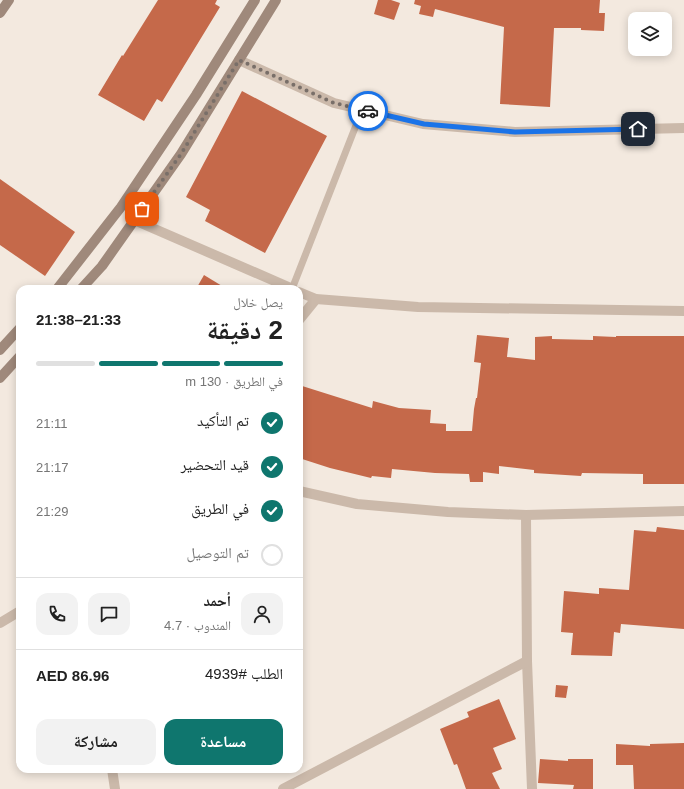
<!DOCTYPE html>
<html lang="ar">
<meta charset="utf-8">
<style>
:root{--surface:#fff;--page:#f2f2f2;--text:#222;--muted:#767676;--line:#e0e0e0;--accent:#0f766e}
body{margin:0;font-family:Arial,"Noto Naskh Arabic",sans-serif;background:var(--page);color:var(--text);direction:rtl;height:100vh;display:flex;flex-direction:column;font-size:15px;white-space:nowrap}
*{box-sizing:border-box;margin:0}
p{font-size:13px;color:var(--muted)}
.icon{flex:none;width:22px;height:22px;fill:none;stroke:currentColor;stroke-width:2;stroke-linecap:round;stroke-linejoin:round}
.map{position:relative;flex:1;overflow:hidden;direction:ltr}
.sheet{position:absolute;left:16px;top:285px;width:287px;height:488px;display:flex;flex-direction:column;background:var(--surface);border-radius:12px;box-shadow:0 2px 10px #0003;direction:rtl}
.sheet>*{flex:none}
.tools{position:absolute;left:628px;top:12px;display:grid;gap:8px}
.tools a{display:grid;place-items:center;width:44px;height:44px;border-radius:8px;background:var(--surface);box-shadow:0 2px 10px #0003;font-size:20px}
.pin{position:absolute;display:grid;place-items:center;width:34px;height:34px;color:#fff;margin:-17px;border-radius:8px;box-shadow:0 2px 6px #0006}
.courier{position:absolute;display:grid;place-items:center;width:40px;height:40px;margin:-20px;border:3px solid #1a73e8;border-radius:50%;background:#fff;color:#222;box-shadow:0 1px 5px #0007}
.headline em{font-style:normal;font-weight:800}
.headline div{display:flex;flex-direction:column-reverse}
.headline{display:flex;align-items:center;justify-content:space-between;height:68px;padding:0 20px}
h1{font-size:26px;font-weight:800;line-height:30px}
.bar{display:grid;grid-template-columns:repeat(4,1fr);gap:6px 4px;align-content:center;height:48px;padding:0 20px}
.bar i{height:5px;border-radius:3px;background:var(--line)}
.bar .active{background:var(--accent)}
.bar p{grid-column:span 4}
.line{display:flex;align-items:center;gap:10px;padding:0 20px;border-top:1px solid var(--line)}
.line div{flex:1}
.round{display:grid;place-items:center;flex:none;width:42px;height:42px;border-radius:12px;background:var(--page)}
ol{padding:0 20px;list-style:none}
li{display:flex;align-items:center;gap:12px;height:44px}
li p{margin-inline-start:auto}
li .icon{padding:4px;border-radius:50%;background:var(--accent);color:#fff;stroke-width:4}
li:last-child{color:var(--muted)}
li i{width:22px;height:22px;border:2px solid var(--line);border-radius:50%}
.button{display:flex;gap:8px;margin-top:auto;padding:8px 20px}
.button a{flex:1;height:46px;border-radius:12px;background:var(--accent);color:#fff;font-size:16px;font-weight:800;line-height:46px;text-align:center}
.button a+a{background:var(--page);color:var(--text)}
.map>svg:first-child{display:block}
.building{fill:#c5694a}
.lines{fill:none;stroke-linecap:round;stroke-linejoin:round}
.lane{stroke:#cbb9aa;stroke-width:7}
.street{stroke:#cbb9aa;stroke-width:10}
.secondary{stroke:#9f897b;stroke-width:10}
.done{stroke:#796f69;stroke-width:4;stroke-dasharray:0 7.2}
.route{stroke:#1a73e8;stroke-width:5}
</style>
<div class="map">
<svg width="684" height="789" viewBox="0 0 684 789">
<rect width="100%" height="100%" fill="#f3e9df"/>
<g class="building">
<polygon points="158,0 217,0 215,4 220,7 162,102 157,99 144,121 98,95 122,55 123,56"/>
<polygon points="378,0 391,0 400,3 394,20 374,14"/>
<polygon points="415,0 600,0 599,13 605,13 604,31 581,30 581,28 554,28 550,107 500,104 504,27 435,9 433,17 419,14 421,6 414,4"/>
<polygon points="242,91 327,136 265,253 205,221 210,210 186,197"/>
<polygon points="0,179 75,232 45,276 0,245"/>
<polygon points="204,275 227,289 196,289"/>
<polygon points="477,335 509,338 507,357 535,360 535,337 552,336 552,339 593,340 593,336 616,337 616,336 684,336 684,484 643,484 643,474 582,473 581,476 534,473 534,470 499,466 499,474 483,472 483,482 470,482 469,474 435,473 392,469 391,478 372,476 371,478 330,468 299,458 299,385 372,408 373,401 399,408 431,410 430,423 446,424 446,431 472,431 474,409 476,398 477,398 481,363 474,362"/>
<polygon points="657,527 684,530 684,629 621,624 620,633 614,632 612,656 571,655 573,633 561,632 564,591 599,594 599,588 629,590 634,530 656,532"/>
<polygon points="556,685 568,686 566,698 555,697"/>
<polygon points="499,699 516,739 493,748 502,769 492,773 500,789 466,789 457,764 454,765 440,729 469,717 467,712"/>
<polygon points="684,743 684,789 634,789 633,765 616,765 616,744 650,746 650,744"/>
<polygon points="540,759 568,761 568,759 593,759 593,789 573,789 574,785 538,783"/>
</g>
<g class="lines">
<polyline class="lane" points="292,289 362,110"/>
<g class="street">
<polyline points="239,60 334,103 423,124 515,132 684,128"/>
<polyline points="134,220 293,289"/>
<polyline points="299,292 316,299 418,307 684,311"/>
<polyline points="299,320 316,299"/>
<polyline points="299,491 357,504 448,512 526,515 684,511"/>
<polyline points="526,515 527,661 532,789"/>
<polyline points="0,623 20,611"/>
<polyline points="112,769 115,789"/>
<polyline points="283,789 527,661"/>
</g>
<g class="secondary">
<polyline points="0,13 9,0"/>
<polyline points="57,289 121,207 196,95 255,0"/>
<polyline points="81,289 102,266 181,154 276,0"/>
<polyline points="0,350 20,328"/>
<polyline points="0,378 20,356"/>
</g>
</g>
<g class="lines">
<polyline class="done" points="142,209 181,154 239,60 334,103 368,111"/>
<polyline class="route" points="368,111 424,124 515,132 638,129"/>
</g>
</svg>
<div class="tools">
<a><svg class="icon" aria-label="layers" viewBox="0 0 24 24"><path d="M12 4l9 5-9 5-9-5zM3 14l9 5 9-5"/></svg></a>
</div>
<div class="pin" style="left:142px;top:209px;background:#ea580c"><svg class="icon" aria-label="bag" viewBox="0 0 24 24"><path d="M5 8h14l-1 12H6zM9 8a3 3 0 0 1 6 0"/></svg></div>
<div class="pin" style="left:638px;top:129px;background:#1f2937"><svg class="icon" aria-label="home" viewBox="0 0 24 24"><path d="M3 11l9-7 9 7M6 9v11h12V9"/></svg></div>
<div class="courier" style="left:368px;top:111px"><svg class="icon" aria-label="car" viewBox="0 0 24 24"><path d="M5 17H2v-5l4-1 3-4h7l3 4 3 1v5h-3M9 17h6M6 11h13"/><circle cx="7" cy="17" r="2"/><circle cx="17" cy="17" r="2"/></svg></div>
<section class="sheet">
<div class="headline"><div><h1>2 دقيقة</h1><p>يصل خلال</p></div><em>21:33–21:38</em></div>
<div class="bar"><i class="active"></i><i class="active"></i><i class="active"></i><i></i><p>في الطريق · 130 m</p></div>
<ol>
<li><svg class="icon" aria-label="check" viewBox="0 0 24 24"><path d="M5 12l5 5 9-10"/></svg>تم التأكيد<p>21:11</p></li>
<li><svg class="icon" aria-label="check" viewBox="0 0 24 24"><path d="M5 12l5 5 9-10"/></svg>قيد التحضير<p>21:17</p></li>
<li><svg class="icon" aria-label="check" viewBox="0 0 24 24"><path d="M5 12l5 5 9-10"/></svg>في الطريق<p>21:29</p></li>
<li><i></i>تم التوصيل</li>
</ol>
<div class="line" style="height:72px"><a class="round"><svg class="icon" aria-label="person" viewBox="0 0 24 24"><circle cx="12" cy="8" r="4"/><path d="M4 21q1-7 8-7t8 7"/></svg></a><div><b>أحمد</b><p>المندوب · 4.7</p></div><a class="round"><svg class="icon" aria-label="chat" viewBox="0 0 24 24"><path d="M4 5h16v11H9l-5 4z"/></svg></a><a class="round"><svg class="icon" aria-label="phone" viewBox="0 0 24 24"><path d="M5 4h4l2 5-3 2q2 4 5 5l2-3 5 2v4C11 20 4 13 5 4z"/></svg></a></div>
<div class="line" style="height:52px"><div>الطلب #4939</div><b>AED 86.96</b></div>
<div class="button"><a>مساعدة</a><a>مشاركة</a></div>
</section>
</div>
